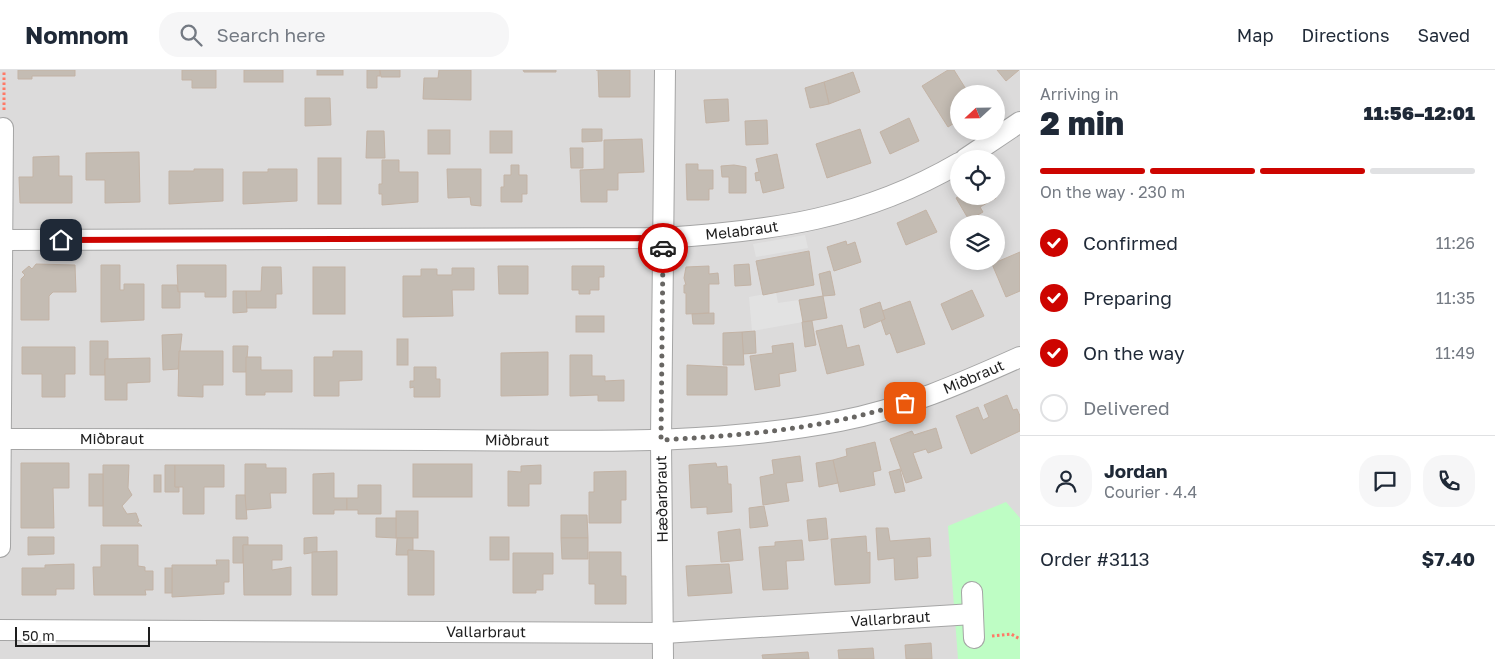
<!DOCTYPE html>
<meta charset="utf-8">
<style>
:root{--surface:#fff;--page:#f6f6f7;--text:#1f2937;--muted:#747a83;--line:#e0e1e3;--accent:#cd0400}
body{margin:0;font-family:"Golos Text",sans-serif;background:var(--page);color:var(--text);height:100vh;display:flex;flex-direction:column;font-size:19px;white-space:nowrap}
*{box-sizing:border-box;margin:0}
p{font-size:16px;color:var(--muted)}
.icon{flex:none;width:28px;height:28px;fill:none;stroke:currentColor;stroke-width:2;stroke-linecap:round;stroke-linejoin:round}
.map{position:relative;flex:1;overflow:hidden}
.side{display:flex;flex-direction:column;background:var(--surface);width:475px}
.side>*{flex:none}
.needle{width:32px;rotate:248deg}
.controls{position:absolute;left:950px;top:15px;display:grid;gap:10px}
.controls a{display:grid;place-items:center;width:55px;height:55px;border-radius:50%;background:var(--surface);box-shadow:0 2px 12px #0003;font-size:25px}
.scale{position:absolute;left:15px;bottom:12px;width:135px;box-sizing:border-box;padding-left:5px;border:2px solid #1e1e1e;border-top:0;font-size:14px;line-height:18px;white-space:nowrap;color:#1e1e1e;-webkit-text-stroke:4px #fff;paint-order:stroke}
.pin{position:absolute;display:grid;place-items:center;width:42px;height:42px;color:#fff;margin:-21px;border-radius:10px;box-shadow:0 2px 8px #0006}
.courier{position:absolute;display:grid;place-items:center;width:50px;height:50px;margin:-25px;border:4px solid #cd0400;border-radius:50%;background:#fff;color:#222;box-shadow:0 1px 6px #0007}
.head em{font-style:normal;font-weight:800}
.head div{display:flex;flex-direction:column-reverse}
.head{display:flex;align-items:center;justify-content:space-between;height:85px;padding:0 20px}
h1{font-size:32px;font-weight:800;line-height:38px}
.bar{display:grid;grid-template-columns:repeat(4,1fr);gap:8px 5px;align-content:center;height:60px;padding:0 20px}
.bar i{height:6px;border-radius:4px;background:var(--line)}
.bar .current{background:var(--accent)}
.bar p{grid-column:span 4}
.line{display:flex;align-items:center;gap:12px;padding:0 20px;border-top:1px solid var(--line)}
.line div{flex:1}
.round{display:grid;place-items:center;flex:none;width:52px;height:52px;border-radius:20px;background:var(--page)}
ol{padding:0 20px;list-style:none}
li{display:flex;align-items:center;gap:15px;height:55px}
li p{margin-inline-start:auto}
li .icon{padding:5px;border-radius:50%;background:var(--accent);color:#fff;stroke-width:4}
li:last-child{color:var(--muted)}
li i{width:28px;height:28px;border:2px solid var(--line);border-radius:50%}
header{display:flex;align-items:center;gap:30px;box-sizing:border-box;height:70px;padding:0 25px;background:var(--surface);border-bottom:1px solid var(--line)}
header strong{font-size:24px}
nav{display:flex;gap:28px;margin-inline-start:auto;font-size:18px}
.search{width:350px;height:45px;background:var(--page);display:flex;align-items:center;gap:12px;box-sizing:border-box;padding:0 18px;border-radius:20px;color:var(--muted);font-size:19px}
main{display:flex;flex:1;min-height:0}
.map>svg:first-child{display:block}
.residential{fill:#dcdbdb;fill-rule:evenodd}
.park{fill:#befdc4}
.parking{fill:#e2e2e2}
.building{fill:#c4bcb3;stroke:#c3b3a5}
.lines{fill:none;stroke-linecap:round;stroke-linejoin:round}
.minor-casing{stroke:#a5a5a5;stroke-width:22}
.path{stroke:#ff7966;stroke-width:3;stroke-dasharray:2.5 2.5;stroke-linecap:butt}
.minor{stroke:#fff;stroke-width:20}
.done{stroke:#686663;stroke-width:5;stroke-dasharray:0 9}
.route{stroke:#cd0400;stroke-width:6}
.labels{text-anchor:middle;stroke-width:4;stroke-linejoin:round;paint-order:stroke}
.street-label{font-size:15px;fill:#1e1e1e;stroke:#fff}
</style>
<header>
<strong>Nomnom</strong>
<div class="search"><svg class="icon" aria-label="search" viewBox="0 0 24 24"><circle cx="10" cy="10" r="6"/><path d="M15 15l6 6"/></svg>Search here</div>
<nav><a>Map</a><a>Directions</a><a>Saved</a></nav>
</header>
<main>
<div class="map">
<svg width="1020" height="589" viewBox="0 0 1020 589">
<rect width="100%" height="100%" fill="#f0ece4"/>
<path class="residential" d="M0,0H1020V589H0ZM959,24H996V61H959ZM959,89H996V126H959ZM959,154H996V191H959Z"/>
<polygon class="park" points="1006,432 1020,448 1020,589 958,589 948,456"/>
<g class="parking">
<polygon points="805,165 808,178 756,187 753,174"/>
<polygon points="776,222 778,233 799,230 803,252 752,261 749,227"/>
</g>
<g class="building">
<polygon points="18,0 75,0 75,6 32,6 32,9 18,9"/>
<polygon points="182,0 216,0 216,18 192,18 192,10 182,10"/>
<rect x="244" y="0" width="39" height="12"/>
<rect x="317" y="0" width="26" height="5"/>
<polygon points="367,0 380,0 380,6 377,6 377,18 367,18"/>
<polygon points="380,0 400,0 400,7 381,7"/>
<polygon points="439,0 471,0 471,30 423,29 424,8 438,8"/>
<polygon points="523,0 556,0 556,2 524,2"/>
<polygon points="596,0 630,0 630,27 599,27 598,0"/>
<polygon points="948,0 954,0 969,24 959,24 959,50 948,57 922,16"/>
<polygon points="997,0 1019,0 1006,11"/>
<polygon points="853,2 860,22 829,34 824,12"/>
<polygon points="824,12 829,34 810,38 805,18"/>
<polygon points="305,28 330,28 331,55 305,56"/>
<polygon points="728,29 729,51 706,53 704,30"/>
<polygon points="909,48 919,71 890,84 880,62"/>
<polygon points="767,50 768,74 746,75 745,51"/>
<polygon points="582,59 602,59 602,71 582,72"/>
<polygon points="860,59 871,93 827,108 816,74"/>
<rect x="428" y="60" width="22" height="24"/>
<polygon points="367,61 384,61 385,88 366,88"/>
<rect x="490" y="61" width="22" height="22"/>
<polygon points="642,69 644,102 618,103 618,120 607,120 607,132 581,132 580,100 604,99 604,70"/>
<polygon points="570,78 583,78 583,98 571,98"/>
<polygon points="139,82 140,132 105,133 105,110 86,110 86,83"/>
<polygon points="777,84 784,118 763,123 760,110 756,111 755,103 759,102 756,89"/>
<polygon points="59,86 59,106 72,106 72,133 20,133 19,107 33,107 33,87"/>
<rect x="318" y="88" width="23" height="46"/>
<polygon points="382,90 399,90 399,102 418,102 418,132 382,135 382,124 379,124 379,114 382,114"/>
<polygon points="686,94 698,94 698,100 713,100 713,119 709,119 709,130 687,130"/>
<polygon points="511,95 519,95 519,105 527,105 527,124 522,124 522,132 501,132 501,117 504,117 504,105 511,105"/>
<polygon points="734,95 746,97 746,123 729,123 729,107 722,107 721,96"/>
<polygon points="194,99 223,99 223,131 169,134 169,101 194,101"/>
<polygon points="268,99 297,99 297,131 243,134 243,102 268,102"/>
<polygon points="447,99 481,99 481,136 471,135 470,127 448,128"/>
<polygon points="959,126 995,126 996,128 980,137 983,142 969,150 956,128"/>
<polygon points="926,140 937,162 906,175 897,153"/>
<polygon points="846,171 847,175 855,172 861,192 834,201 827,177"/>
<polygon points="809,181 814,215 763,225 756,191"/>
<polygon points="1020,182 1020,221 1006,227 992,194"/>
<polygon points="36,194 75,195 76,222 53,222 49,226 49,250 21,250 21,209 25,205 22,202 29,196 32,199"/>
<polygon points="749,194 751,215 735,216 734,195"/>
<polygon points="101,195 120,195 120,220 124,220 124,214 144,214 144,250 101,252"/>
<polygon points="177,195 226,195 226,227 205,227 205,222 178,222"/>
<polygon points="498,196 528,196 528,224 499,224"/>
<polygon points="572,196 604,196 604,207 599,207 599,220 590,220 590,224 579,224 579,220 572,220"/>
<polygon points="709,196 709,204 718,203 719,214 709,214 709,243 686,244 686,223 684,223 684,215 686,215 684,208 686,197"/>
<polygon points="262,197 281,197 282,224 276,224 276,238 246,238 246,221 261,221"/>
<rect x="313" y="197" width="32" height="47"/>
<polygon points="452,198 474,198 474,220 452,220 453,246 403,247 403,206 421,206 421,199 437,199 437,205 452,205"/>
<polygon points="830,201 835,225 823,226 819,204"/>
<polygon points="162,215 177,215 178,222 180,222 180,238 162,238"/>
<polygon points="972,220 984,246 952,260 941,234"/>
<polygon points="233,221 246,221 247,242 233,243"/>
<polygon points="823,226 827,248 803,252 799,230"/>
<polygon points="910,231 925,274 897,283 890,263 886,265 881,250 885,249 882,241"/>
<polygon points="880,232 885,249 864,258 860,239"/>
<polygon points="714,243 714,254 693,254 692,244"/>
<rect x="576" y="246" width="28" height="16"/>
<polygon points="812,251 816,275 805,277 802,252"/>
<polygon points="842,255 847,278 859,275 864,295 827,304 816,261"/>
<polygon points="755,261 756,283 743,284 742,262"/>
<polygon points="742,262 744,295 723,295 723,263"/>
<polygon points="182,264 178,299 163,300 162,265"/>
<rect x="397" y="269" width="11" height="26"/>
<polygon points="90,271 108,271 108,289 105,289 105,305 90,305"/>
<polygon points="793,273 796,301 779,304 780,316 755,320 750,286 773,283 772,276"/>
<polygon points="233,276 248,276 246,302 233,302"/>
<polygon points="22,277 75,277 75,304 65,304 65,327 42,327 42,304 22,304"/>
<polygon points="179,281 223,281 223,315 203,315 203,327 178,326"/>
<polygon points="333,281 362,281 362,310 339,311 339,326 314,326 314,287 333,287"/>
<polygon points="548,282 548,325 501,326 501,283"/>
<polygon points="570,285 592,285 592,306 605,306 605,311 624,310 624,331 598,331 598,325 570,326"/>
<polygon points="246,287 261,287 261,300 292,300 292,322 265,322 265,325 246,325"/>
<polygon points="150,288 150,312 127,313 127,330 105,330 105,289"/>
<polygon points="687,295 727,297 727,325 687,325"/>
<polygon points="414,297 436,297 436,309 440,309 440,327 414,327 414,317 410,318 410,311 414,311"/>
<polygon points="1007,325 1013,340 1017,339 1020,346 1020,361 971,384 956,346 978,337 983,350 989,347 984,335"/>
<polygon points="936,358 942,378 928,383 926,379 913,383 922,408 906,413 890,369 912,361 914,365"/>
<polygon points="875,372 881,400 873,402 875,415 840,422 833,390 847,386 846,379"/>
<polygon points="800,386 803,411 786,413 789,431 763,435 760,407 774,404 772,390"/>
<polygon points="833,390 838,413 819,417 816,393"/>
<polygon points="21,393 69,393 69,418 53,418 54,458 21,458"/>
<polygon points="716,393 717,397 727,396 728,414 731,414 732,442 707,444 707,437 691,438 689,395"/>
<polygon points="245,394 266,394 266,398 286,398 286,423 270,423 271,438 245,440"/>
<rect x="413" y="394" width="59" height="33"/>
<polygon points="103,395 129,395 128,418 132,425 122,436 127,444 136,443 139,451 137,452 142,456 103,456"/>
<polygon points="165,395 175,395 175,417 179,417 179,422 165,422"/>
<polygon points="175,395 224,395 224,417 204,417 204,444 183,444 183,417 175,417"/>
<polygon points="541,395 541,414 529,414 529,436 508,436 508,401 521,402 521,396"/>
<polygon points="900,399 905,421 895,423 889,402"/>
<polygon points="626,401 626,430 621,430 621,453 589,453 589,422 594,422 594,402"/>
<polygon points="334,403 334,428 347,428 347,440 334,440 334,444 313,444 313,404"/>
<rect x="89" y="404" width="14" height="32"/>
<rect x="154" y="405" width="7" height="17"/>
<polygon points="358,415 381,415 381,444 358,444 358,440 347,440 347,428 358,428"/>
<polygon points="236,425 245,425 247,449 236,449"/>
<polygon points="764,436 768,456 750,458 749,438"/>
<rect x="396" y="441" width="22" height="27"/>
<polygon points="561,445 587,445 588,468 561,468"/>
<polygon points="376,448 396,448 396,468 376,467"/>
<polygon points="826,448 828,469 809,471 807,450"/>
<polygon points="876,458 888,458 890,471 930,468 931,486 917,487 918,508 895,510 894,488 878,490"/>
<polygon points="740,459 743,490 721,492 718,462"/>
<polygon points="866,466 867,483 870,482 870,513 835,515 831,469"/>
<polygon points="28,467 54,467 54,484 28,485"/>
<polygon points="233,467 248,467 248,475 243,475 243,493 233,493"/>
<polygon points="317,467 317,482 304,484 304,468"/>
<rect x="490" y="467" width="19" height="23"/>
<polygon points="397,468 413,468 413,481 408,480 408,485 396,485"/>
<polygon points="561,468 588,468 588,489 562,489"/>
<polygon points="802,470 804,490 786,491 788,519 763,520 759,477 775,476 775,472"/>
<polygon points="101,475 138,475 138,496 145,497 145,501 153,501 153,520 145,520 146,525 94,525 93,497 101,497"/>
<polygon points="243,475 282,475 282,490 272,490 272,500 291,497 291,525 244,525"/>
<polygon points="408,480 434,481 434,525 408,525"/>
<polygon points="337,481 337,525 312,525 312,482"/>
<polygon points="589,482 621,482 621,506 626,506 626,534 595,534 595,514 589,514"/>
<polygon points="513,483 553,483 553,504 543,504 543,520 536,520 536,523 513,523"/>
<polygon points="216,490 229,490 229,512 224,512 224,524 172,527 172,495 217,495"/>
<polygon points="74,494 74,519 56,519 56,525 22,525 22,498 45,498 45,495"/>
<polygon points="729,494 732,523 688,526 686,496"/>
<rect x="165" y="498" width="7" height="25"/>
<polygon points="931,573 932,589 906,589 905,575"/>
<polygon points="873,578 874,589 839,589 838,580"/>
<polygon points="808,582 809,589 763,589 762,585"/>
</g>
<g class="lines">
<defs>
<g id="minor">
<polyline points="965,89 1020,52"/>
<path id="s1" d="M2,170L663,168C772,161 863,149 959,93"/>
<path id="s2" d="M1,369C144,369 288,369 431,370C567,370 706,377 840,351C903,339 962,313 1020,287"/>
<polyline points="0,477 3,58"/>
<polyline points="972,522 974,568"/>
<path id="s3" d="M0,560L664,563L973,544"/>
<polyline points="663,589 661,370 665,0"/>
</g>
</defs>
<use href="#minor" class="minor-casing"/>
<g class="path">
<polyline points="4,40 4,0"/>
<polyline points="992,566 1011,564 1020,569"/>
</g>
<use href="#minor" class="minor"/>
</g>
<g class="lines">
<path class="done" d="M663,178L661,370C746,365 824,359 905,333"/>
<polyline class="route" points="61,170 663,168 663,178"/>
</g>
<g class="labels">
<g class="street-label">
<text dy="5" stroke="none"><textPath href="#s1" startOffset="740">Melabraut</textPath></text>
<text dy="5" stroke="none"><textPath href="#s2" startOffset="981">Miðbraut</textPath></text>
<text dy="5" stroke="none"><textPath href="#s2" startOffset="111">Miðbraut</textPath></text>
<text dy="5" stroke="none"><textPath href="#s2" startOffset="516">Miðbraut</textPath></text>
<text transform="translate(662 429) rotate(-91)" y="5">Hæðarbraut</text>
<text dy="5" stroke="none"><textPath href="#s3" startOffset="891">Vallarbraut</textPath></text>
<text dy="5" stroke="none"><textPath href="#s3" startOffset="486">Vallarbraut</textPath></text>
</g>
</g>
</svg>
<div class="controls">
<a><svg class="needle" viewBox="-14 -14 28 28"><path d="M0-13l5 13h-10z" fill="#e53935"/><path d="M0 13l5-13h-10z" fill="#747a83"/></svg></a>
<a><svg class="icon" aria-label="locate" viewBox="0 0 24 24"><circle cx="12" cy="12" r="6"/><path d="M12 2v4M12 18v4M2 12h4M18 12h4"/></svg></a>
<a><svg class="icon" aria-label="layers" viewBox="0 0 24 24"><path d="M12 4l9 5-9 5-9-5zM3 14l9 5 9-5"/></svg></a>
</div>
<div class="scale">50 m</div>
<div class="pin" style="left:905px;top:333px;background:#ea580c"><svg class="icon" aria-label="bag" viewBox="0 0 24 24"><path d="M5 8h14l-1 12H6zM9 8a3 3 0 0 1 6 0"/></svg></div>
<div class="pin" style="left:61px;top:170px;background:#1f2937"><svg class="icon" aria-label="home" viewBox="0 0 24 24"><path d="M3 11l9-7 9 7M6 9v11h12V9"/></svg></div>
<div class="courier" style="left:663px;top:178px"><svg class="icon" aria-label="car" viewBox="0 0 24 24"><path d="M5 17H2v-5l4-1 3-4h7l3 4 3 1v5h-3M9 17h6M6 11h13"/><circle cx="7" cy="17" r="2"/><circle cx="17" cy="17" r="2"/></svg></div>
</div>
<section class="side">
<div class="head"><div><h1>2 min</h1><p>Arriving in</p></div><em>11:56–12:01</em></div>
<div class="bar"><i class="current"></i><i class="current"></i><i class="current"></i><i></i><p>On the way · 230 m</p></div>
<ol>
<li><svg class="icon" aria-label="check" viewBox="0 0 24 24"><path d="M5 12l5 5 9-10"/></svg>Confirmed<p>11:26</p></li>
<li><svg class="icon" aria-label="check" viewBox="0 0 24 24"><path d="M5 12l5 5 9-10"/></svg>Preparing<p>11:35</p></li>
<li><svg class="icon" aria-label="check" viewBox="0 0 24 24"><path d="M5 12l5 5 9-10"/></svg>On the way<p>11:49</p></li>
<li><i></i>Delivered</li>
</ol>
<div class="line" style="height:90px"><a class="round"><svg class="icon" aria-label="person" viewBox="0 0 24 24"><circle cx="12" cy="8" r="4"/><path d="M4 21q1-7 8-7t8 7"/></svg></a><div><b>Jordan</b><p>Courier · 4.4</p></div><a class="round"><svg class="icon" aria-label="chat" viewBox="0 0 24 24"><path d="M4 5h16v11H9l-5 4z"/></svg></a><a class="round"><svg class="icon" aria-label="phone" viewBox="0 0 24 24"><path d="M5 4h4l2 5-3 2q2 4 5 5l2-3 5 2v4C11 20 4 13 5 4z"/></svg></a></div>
<div class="line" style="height:65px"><div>Order #3113</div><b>$7.40</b></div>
</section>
</main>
